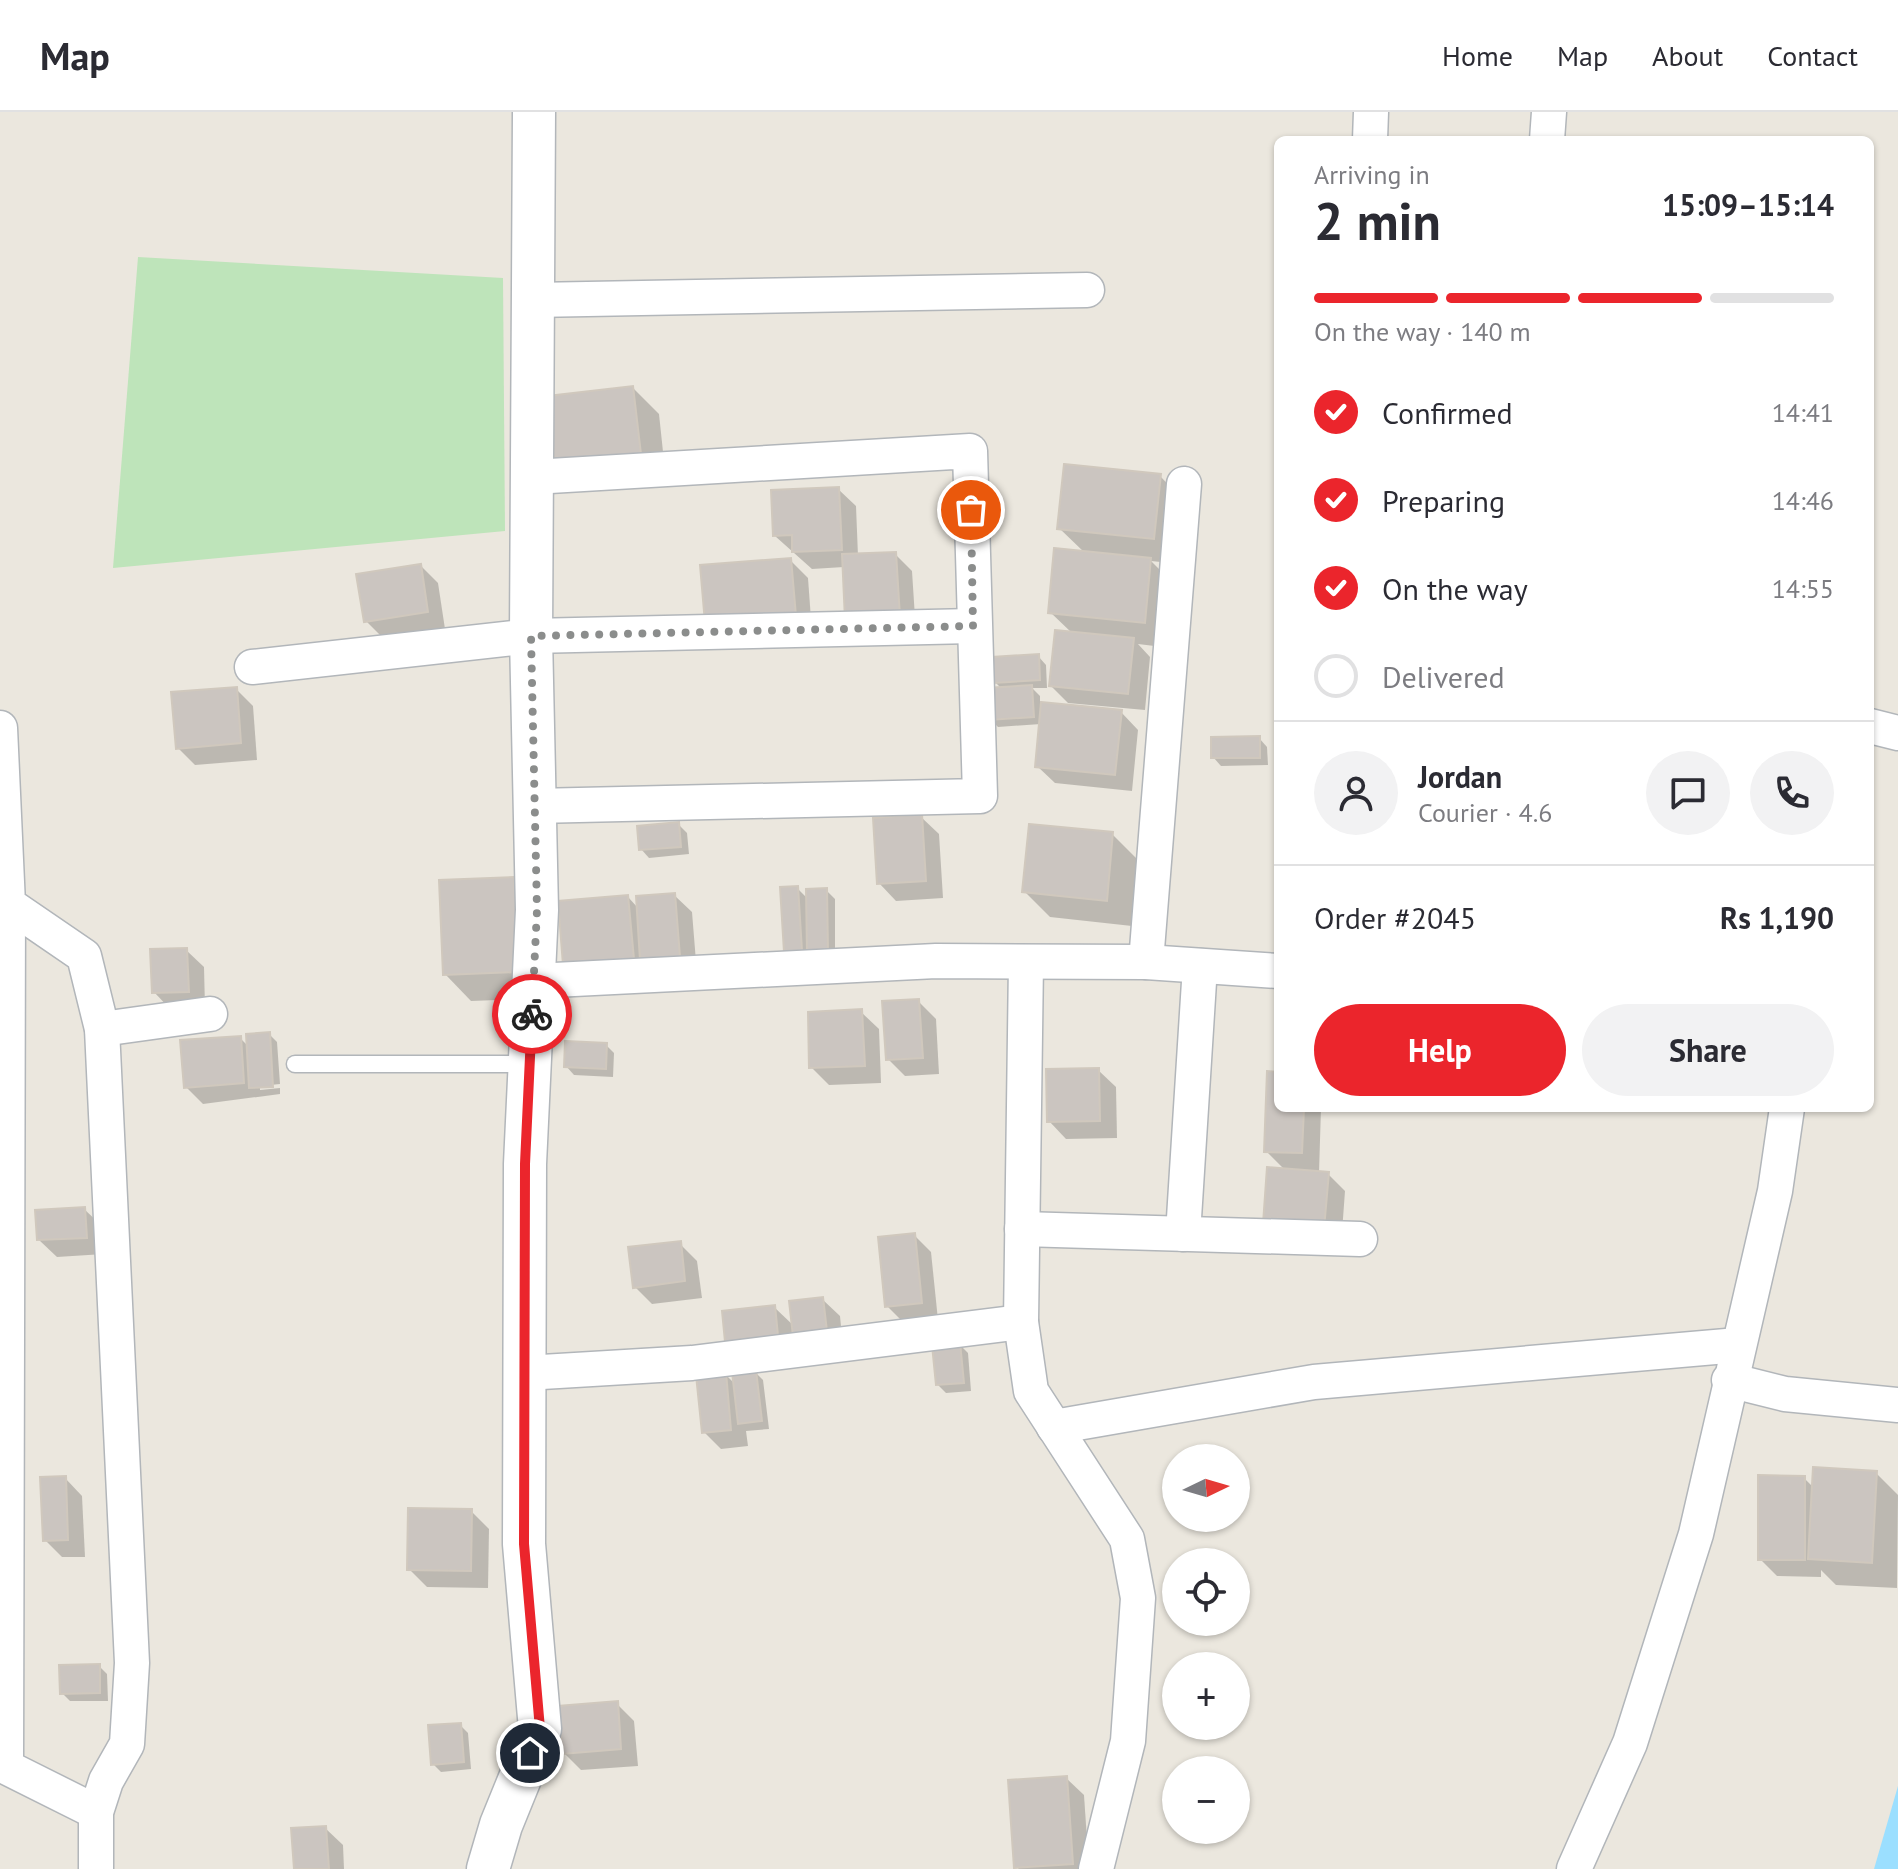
<!DOCTYPE html>
<meta charset="utf-8">
<style>
:root{--surface:#fff;--page:#f2f2f3;--text:#2b2b33;--muted:#7c7c81;--line:#e1e1e2;--accent:#eb252c}
body{margin:0;font-family:"PT Sans",sans-serif;background:var(--page);color:var(--text);height:100vh;display:flex;flex-direction:column;font-size:30px;white-space:nowrap}
*{box-sizing:border-box;margin:0}
p{font-size:26px;color:var(--muted)}
.icon{flex:none;width:44px;height:44px;fill:none;stroke:currentColor;stroke-width:2;stroke-linecap:round;stroke-linejoin:round}
.map{position:relative;flex:1;overflow:hidden}
.sheet{position:absolute;left:1274px;top:24px;width:600px;height:976px;display:flex;flex-direction:column;background:var(--surface);border-radius:12px;box-shadow:0 2px 6px #0004}
.sheet>*{flex:none}
.needle{width:52px;rotate:85deg}
.controls{position:absolute;left:1162px;top:1332px;display:grid;gap:16px}
.controls a{display:grid;place-items:center;width:88px;height:88px;border-radius:50%;background:var(--surface);box-shadow:0 2px 6px #0004;font-size:40px}
.pin{position:absolute;display:grid;place-items:center;width:68px;height:68px;color:#fff;margin:-34px;border:4px solid #fff;border-radius:50%;box-shadow:0 2px 8px #0007}
.courier{position:absolute;display:grid;place-items:center;width:80px;height:80px;margin:-40px;border:6px solid #eb252c;border-radius:50%;background:#fff;color:#222;box-shadow:0 2px 10px #0007}
.head em{font-style:normal;font-weight:600}
.head div{display:flex;flex-direction:column-reverse}
.head{display:flex;align-items:center;justify-content:space-between;height:136px;padding:0 40px}
h1{font-size:52px;font-weight:600;line-height:60px}
.bar{display:grid;grid-template-columns:repeat(4,1fr);gap:12px 8px;align-content:center;height:96px;padding:0 40px}
.bar i{height:10px;border-radius:6px;background:var(--line)}
.bar .selected{background:var(--accent)}
.bar p{grid-column:span 4}
.line{display:flex;align-items:center;gap:20px;padding:0 40px;border-top:2px solid var(--line)}
.line div{flex:1}
.round{display:grid;place-items:center;flex:none;width:84px;height:84px;border-radius:42px;background:var(--page)}
ol{padding:0 40px;list-style:none}
li{display:flex;align-items:center;gap:24px;height:88px}
li p{margin-inline-start:auto}
li .icon{padding:8px;border-radius:50%;background:var(--accent);color:#fff;stroke-width:4}
li:last-child{color:var(--muted)}
li i{width:44px;height:44px;border:4px solid var(--line);border-radius:50%}
.cta{display:flex;gap:16px;margin-top:auto;padding:16px 40px}
.cta a{flex:1;height:92px;border-radius:48px;background:var(--accent);color:#fff;font-size:32px;font-weight:600;line-height:92px;text-align:center}
.cta a+a{background:var(--page);color:var(--text)}
header{display:flex;align-items:center;gap:48px;box-sizing:border-box;height:112px;padding:0 40px;background:var(--surface);border-bottom:2px solid var(--line)}
header strong{font-size:38px}
nav{display:flex;gap:44px;margin-inline-start:auto;font-size:28px}
.map>svg:first-child{display:block}
.green{fill:#bee4ba}
.water{fill:#9bdfff}
.shadow{fill:#0003}
.building{fill:#cbc5c0;stroke:#d0c8bd;stroke-width:2}
.lines{fill:none;stroke-linecap:round;stroke-linejoin:round}
.service-casing{stroke:#b2b6ba;stroke-width:19}
.minor-casing{stroke:#b2b6ba;stroke-width:37}
.tertiary-casing{stroke:#b2b6ba;stroke-width:45}
.service{stroke:#fff;stroke-width:16}
.minor{stroke:#fff;stroke-width:34}
.tertiary{stroke:#fff;stroke-width:42}
.done{stroke:#8b8d8c;stroke-width:8;stroke-dasharray:0 14.4}
.route{stroke:#eb252c;stroke-width:10}
</style>
<header>
<strong>Map</strong>
<nav><a>Home</a><a>Map</a><a>About</a><a>Contact</a></nav>
</header>
<div class="map">
<svg width="1898" height="1757" viewBox="0 0 1898 1757">
<rect width="100%" height="100%" fill="#ebe7de"/>
<polygon class="green" points="138,145 503,166 505,419 113,456"/>
<polygon class="water" points="1898,1674 1898,1757 1874,1757"/>
<g class="shadow">
<polygon points="633,276 659,302 666,368 557,351"/>
<polygon points="1160,364 1186,391 1180,452 1151,449 1177,475 1171,536 1138,532 1150,545 1145,598 1068,591 1051,574 1072,521 1050,500 1085,441 1059,416"/>
<polygon points="838,377 856,394 858,444 895,442 912,459 916,521 844,455 812,457 775,424"/>
<polygon points="790,448 808,466 812,521 724,528"/>
<polygon points="421,454 438,471 445,517 383,526 366,509"/>
<polygon points="1038,544 1046,553 1047,576 1032,576 1040,584 1040,592 1121,600 1138,618 1132,679 1055,671 1037,654 1041,612 998,615 990,607 1002,577 995,570"/>
<polygon points="236,577 253,594 257,648 195,653 178,636"/>
<polygon points="1259,626 1267,635 1268,653 1221,654 1213,645"/>
<polygon points="921,705 939,722 943,786 896,789 879,771"/>
<polygon points="678,712 687,721 689,742 649,746 641,737"/>
<polygon points="1112,722 1138,748 1132,814 1050,805 1024,779"/>
<polygon points="514,767 540,793 544,886 471,889 445,862"/>
<polygon points="797,776 808,787 826,778 835,787 835,848 794,848"/>
<polygon points="674,783 692,800 697,862 565,852 628,785 638,796"/>
<polygon points="186,838 204,855 205,896 171,898 154,880"/>
<polygon points="918,889 936,907 939,962 905,964 888,947"/>
<polygon points="861,900 879,917 881,971 829,973 811,955"/>
<polygon points="269,922 277,930 280,972 260,974 260,978 280,976 280,982 203,992 186,975 240,926 248,934"/>
<polygon points="606,933 614,941 613,965 574,963 566,954"/>
<polygon points="1098,958 1116,975 1117,1026 1066,1027 1049,1009"/>
<polygon points="1278,962 1278,996 1321,996 1319,1061 1328,1062 1345,1079 1341,1134 1285,1058 1266,1039"/>
<polygon points="84,1097 102,1114 104,1142 57,1145 39,1128"/>
<polygon points="914,1123 931,1140 938,1208 904,1211 887,1194"/>
<polygon points="680,1132 697,1149 702,1186 652,1192 635,1175"/>
<polygon points="822,1187 840,1204 844,1245 745,1256 774,1195 794,1214"/>
<polygon points="959,1232 968,1241 971,1279 946,1281 938,1273"/>
<polygon points="755,1260 763,1268 769,1317 746,1319 748,1334 721,1337 704,1320 725,1262 736,1273"/>
<polygon points="1876,1361 1898,1383 1897,1476 1836,1473 1821,1458 1821,1465 1777,1464 1760,1447 1804,1366 1814,1376"/>
<polygon points="65,1366 82,1384 85,1445 62,1445 45,1428"/>
<polygon points="471,1399 489,1417 488,1476 427,1475 409,1457"/>
<polygon points="99,1554 107,1562 108,1589 70,1589 62,1581"/>
<polygon points="617,1592 634,1609 638,1654 581,1658 564,1641"/>
<polygon points="460,1613 468,1621 471,1657 441,1660 433,1652"/>
<polygon points="1066,1666 1084,1683 1089,1757 1019,1757 1016,1755"/>
<polygon points="325,1716 343,1733 344,1757 296,1757"/>
</g>
<g class="building">
<polygon points="633,274 641,342 555,352 548,284"/>
<polygon points="1064,352 1161,362 1154,427 1057,417"/>
<polygon points="839,375 842,438 792,440 792,423 773,424 771,378"/>
<polygon points="1054,436 1151,446 1145,511 1048,501"/>
<polygon points="896,440 900,505 845,508 842,442"/>
<polygon points="791,446 796,504 705,511 700,453"/>
<polygon points="421,452 428,500 364,510 356,462"/>
<polygon points="1055,518 1134,526 1128,582 1049,574"/>
<polygon points="1039,542 1040,568 993,571 992,545"/>
<polygon points="1032,573 1034,605 988,608 986,576"/>
<polygon points="237,575 241,631 176,637 171,580"/>
<polygon points="1041,590 1122,598 1115,663 1035,655"/>
<polygon points="1260,624 1260,646 1211,646 1211,625"/>
<polygon points="922,702 926,769 877,772 873,706"/>
<polygon points="679,710 681,735 639,738 637,714"/>
<polygon points="1029,712 1113,720 1107,789 1022,780"/>
<polygon points="514,765 519,860 443,863 439,768"/>
<polygon points="798,774 802,839 784,840 780,775"/>
<polygon points="827,776 828,840 807,841 806,777"/>
<polygon points="675,781 680,845 640,848 636,784"/>
<polygon points="628,783 634,847 563,853 558,789"/>
<polygon points="187,836 189,880 152,881 150,837"/>
<polygon points="919,887 923,946 886,948 882,889"/>
<polygon points="862,897 865,954 809,956 808,900"/>
<polygon points="270,920 273,975 249,976 246,922"/>
<polygon points="241,924 244,971 184,976 180,928"/>
<polygon points="565,929 607,931 606,957 564,955"/>
<polygon points="1099,956 1100,1009 1047,1010 1046,957"/>
<polygon points="1267,959 1278,960 1278,996 1304,996 1302,1041 1264,1040"/>
<polygon points="1267,1055 1329,1060 1324,1117 1263,1112"/>
<polygon points="85,1095 87,1126 37,1128 35,1098"/>
<polygon points="915,1121 922,1191 885,1195 878,1125"/>
<polygon points="681,1129 685,1169 633,1176 628,1135"/>
<polygon points="823,1185 828,1228 794,1233 789,1189"/>
<polygon points="775,1193 779,1234 726,1240 722,1199"/>
<polygon points="960,1230 964,1271 936,1273 932,1233"/>
<polygon points="756,1258 762,1309 738,1312 732,1260"/>
<polygon points="726,1260 731,1318 702,1321 696,1263"/>
<polygon points="1813,1355 1877,1359 1872,1451 1808,1447"/>
<polygon points="1758,1363 1805,1364 1805,1448 1758,1448"/>
<polygon points="66,1364 68,1428 43,1429 40,1365"/>
<polygon points="408,1396 472,1397 471,1459 407,1458"/>
<polygon points="100,1552 100,1581 60,1582 59,1553"/>
<polygon points="618,1589 621,1637 562,1642 558,1594"/>
<polygon points="461,1611 464,1650 431,1653 428,1613"/>
<polygon points="1067,1664 1073,1752 1014,1756 1008,1668"/>
<polygon points="326,1714 329,1757 294,1757 291,1716"/>
</g>
<g class="lines">
<defs>
<polyline id="service" points="295,952 528,952"/>
<g id="minor">
<polyline points="1370,28 1371,0"/>
<polyline points="1547,28 1549,0"/>
<polyline points="533,188 1087,178"/>
<polyline points="533,365 970,339 980,684 535,694"/>
<polyline points="252,555 531,524 973,514"/>
<polyline points="1870,614 1898,621"/>
<polyline points="0,616 8,792 84,844 102,917 132,1551 127,1632 106,1669 96,1700 96,1757"/>
<polyline points="8,792 6,1655 96,1700"/>
<polyline points="1026,850 1021,1210 1031,1279 1127,1427 1138,1486 1128,1629 1096,1757"/>
<polyline points="1146,850 1184,372"/>
<polyline points="534,869 936,849 1146,850 1278,859"/>
<polyline points="102,917 210,902"/>
<polyline points="1022,1117 1360,1127"/>
<polyline points="1183,1122 1200,854"/>
<polyline points="525,1261 692,1251 1021,1210"/>
<polyline points="1729,1268 1785,1282 1898,1293"/>
<polyline points="1054,1315 1314,1270 1738,1233"/>
<polyline points="1574,1757 1630,1631 1696,1422 1775,1079 1787,996"/>
</g>
<polyline id="tertiary" points="488,1757 501,1713 540,1617 524,1432 525,1052 537,798 531,524 534,0"/>
</defs>
<use href="#service" class="service-casing"/>
<use href="#minor" class="minor-casing"/>
<use href="#tertiary" class="tertiary-casing"/>
<use href="#service" class="service"/>
<use href="#minor" class="minor"/>
<use href="#tertiary" class="tertiary"/>
</g>
<g class="lines">
<polyline class="done" points="532,902 537,798 531,524 973,514 971,398"/>
<polyline class="route" points="530,1641 540,1617 524,1432 525,1052 532,902"/>
</g>
</svg>
<div class="controls">
<a><svg class="needle" viewBox="-14 -14 28 28"><path d="M0-13l5 13h-10z" fill="#e53935"/><path d="M0 13l5-13h-10z" fill="#7c7c81"/></svg></a>
<a><svg class="icon" aria-label="locate" viewBox="0 0 24 24"><circle cx="12" cy="12" r="6"/><path d="M12 2v4M12 18v4M2 12h4M18 12h4"/></svg></a>
<a>+</a>
<a>−</a>
</div>
<div class="pin" style="left:971px;top:398px;background:#ea580c"><svg class="icon" aria-label="bag" viewBox="0 0 24 24"><path d="M5 8h14l-1 12H6zM9 8a3 3 0 0 1 6 0"/></svg></div>
<div class="pin" style="left:530px;top:1641px;background:#1f2937"><svg class="icon" aria-label="home" viewBox="0 0 24 24"><path d="M3 11l9-7 9 7M6 9v11h12V9"/></svg></div>
<div class="courier" style="left:532px;top:902px"><svg class="icon" aria-label="bike" viewBox="0 0 24 24"><circle cx="6" cy="16" r="4"/><circle cx="18" cy="16" r="4"/><path d="M6 16l4-8h5l3 8M10 8l3 8H6M13 5h3"/></svg></div>
<section class="sheet">
<div class="head"><div><h1>2 min</h1><p>Arriving in</p></div><em>15:09–15:14</em></div>
<div class="bar"><i class="selected"></i><i class="selected"></i><i class="selected"></i><i></i><p>On the way · 140 m</p></div>
<ol>
<li><svg class="icon" aria-label="check" viewBox="0 0 24 24"><path d="M5 12l5 5 9-10"/></svg>Confirmed<p>14:41</p></li>
<li><svg class="icon" aria-label="check" viewBox="0 0 24 24"><path d="M5 12l5 5 9-10"/></svg>Preparing<p>14:46</p></li>
<li><svg class="icon" aria-label="check" viewBox="0 0 24 24"><path d="M5 12l5 5 9-10"/></svg>On the way<p>14:55</p></li>
<li><i></i>Delivered</li>
</ol>
<div class="line" style="height:144px"><a class="round"><svg class="icon" aria-label="person" viewBox="0 0 24 24"><circle cx="12" cy="8" r="4"/><path d="M4 21q1-7 8-7t8 7"/></svg></a><div><b>Jordan</b><p>Courier · 4.6</p></div><a class="round"><svg class="icon" aria-label="chat" viewBox="0 0 24 24"><path d="M4 5h16v11H9l-5 4z"/></svg></a><a class="round"><svg class="icon" aria-label="phone" viewBox="0 0 24 24"><path d="M5 4h4l2 5-3 2q2 4 5 5l2-3 5 2v4C11 20 4 13 5 4z"/></svg></a></div>
<div class="line" style="height:104px"><div>Order #2045</div><b>Rs 1,190</b></div>
<div class="cta"><a>Help</a><a>Share</a></div>
</section>
</div>
